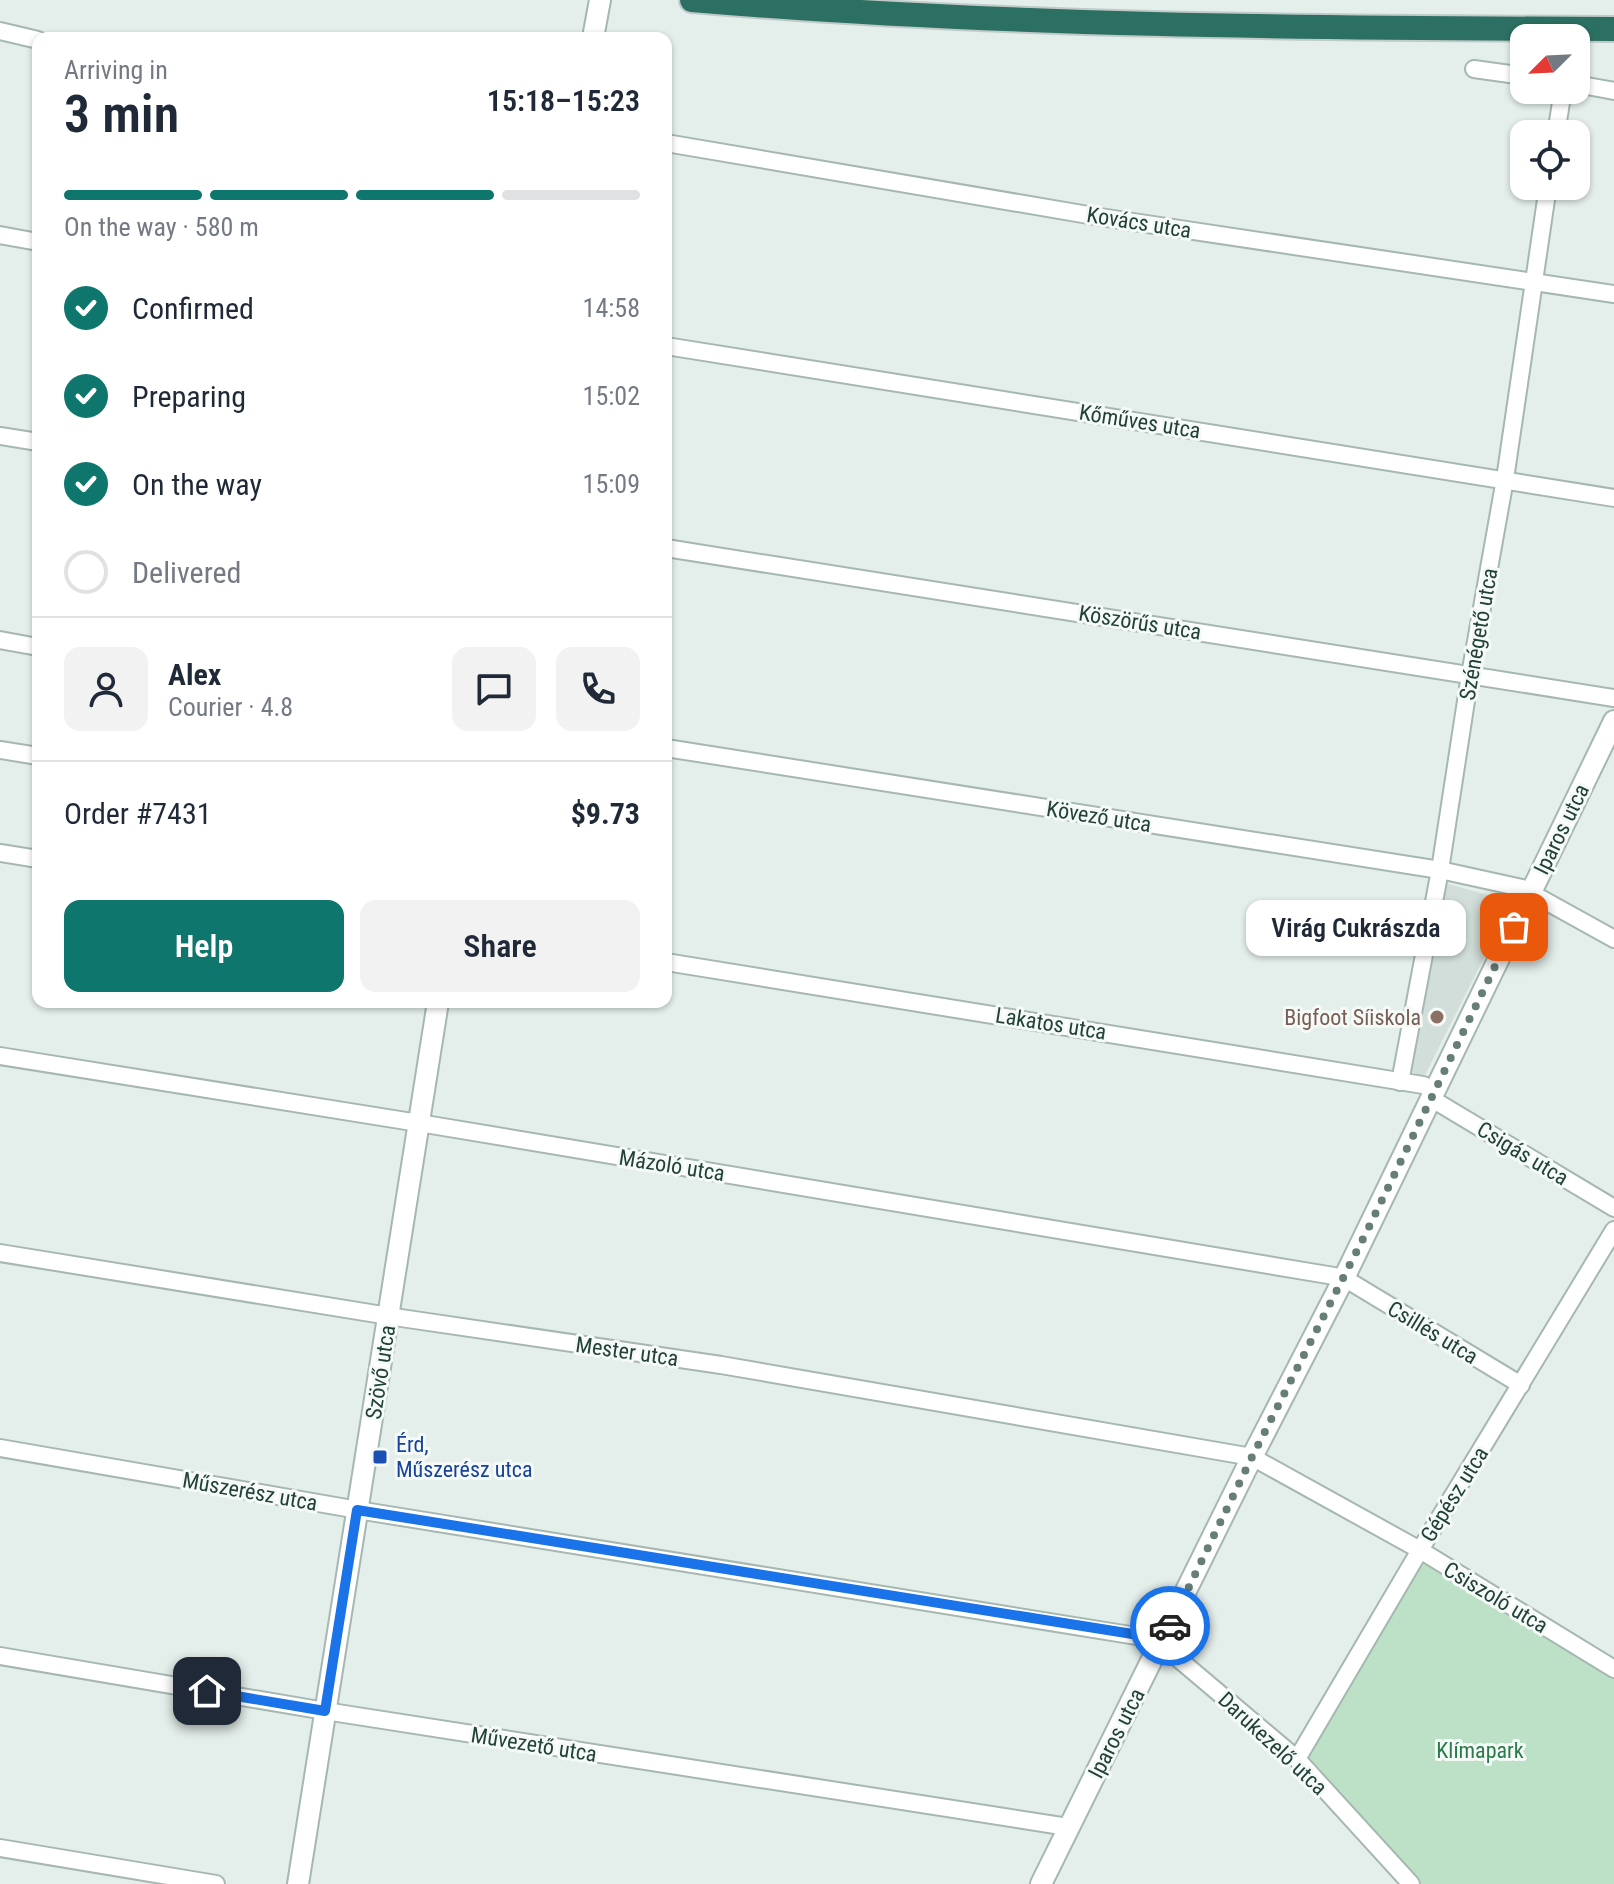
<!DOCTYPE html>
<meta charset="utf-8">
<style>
:root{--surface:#fff;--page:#f2f2f3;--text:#1f2937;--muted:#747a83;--line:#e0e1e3;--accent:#0f766e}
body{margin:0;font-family:"Roboto Condensed",sans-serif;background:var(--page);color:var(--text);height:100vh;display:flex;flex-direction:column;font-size:30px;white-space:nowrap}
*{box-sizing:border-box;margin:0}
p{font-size:26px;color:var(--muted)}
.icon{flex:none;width:44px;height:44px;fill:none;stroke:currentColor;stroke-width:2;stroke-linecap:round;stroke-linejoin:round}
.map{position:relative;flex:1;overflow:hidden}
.side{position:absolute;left:32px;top:32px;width:640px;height:976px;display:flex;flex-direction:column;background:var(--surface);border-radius:16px;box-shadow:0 2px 6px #0004}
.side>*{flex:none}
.needle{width:52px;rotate:246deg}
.buttons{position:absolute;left:1510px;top:24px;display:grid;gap:16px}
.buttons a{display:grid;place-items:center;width:80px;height:80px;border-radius:16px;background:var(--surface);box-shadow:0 2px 6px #0004;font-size:40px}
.pin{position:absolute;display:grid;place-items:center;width:68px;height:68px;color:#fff;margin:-34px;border-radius:16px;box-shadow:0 4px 12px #0006}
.courier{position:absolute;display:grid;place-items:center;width:80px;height:80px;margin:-40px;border:6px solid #1a73e8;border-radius:50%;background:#fff;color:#222;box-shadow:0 2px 10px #0007}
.bubble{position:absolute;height:56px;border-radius:16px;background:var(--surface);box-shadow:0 2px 6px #0004;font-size:26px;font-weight:600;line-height:56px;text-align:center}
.head em{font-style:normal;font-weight:600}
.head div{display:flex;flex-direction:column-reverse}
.head{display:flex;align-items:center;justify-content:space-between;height:136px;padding:0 32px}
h1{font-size:52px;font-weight:600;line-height:60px}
.bar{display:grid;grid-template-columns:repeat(4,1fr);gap:12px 8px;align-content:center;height:96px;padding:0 32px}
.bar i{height:10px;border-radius:6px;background:var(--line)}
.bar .current{background:var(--accent)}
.bar p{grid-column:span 4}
.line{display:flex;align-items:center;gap:20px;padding:0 32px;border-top:2px solid var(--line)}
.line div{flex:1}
.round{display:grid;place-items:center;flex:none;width:84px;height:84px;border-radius:16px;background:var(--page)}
ol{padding:0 32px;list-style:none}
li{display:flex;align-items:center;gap:24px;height:88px}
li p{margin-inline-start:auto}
li .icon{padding:8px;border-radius:50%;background:var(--accent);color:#fff;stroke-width:4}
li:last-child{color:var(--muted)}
li i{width:44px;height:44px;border:4px solid var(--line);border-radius:50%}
.action{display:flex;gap:16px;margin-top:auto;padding:16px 32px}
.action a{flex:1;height:92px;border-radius:16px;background:var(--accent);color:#fff;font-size:32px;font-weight:600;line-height:92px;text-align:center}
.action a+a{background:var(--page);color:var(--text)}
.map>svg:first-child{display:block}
.built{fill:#d2ded9}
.green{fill:#bce1c6}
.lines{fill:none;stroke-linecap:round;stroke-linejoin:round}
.minor-casing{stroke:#a6b7b1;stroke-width:20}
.tertiary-casing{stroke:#a6b7b1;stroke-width:24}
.motorway-casing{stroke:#c1cac8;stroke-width:28}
.minor{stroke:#fff;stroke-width:16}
.tertiary{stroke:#fff;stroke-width:20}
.motorway{stroke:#2b7062;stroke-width:24}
.done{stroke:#667e77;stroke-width:8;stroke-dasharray:0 14.4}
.route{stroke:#1a73e8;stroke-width:10}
.education-dot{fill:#8d6e63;stroke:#f5faf8;stroke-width:3}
.transit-dot{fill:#1a4fb4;stroke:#f5faf8;stroke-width:3}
.labels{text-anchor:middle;stroke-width:6;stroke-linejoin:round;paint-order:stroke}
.street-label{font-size:22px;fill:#224139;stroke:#f5faf8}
.education-label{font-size:22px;fill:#785e54;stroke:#f5faf8;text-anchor:end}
.transit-label{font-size:22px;fill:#164399;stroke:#f5faf8;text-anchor:start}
.park-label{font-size:22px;fill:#297b49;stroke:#f5faf8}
</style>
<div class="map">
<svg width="1614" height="1884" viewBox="0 0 1614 1884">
<rect width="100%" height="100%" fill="#e4eeea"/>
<polygon class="built" points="1445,883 1512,902 1424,1077 1409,1071"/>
<polygon class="green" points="1422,1557 1614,1675 1614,1884 1422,1884 1304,1758"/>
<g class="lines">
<defs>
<g id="minor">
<polyline points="0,31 38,40"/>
<polyline points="1474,69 1524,76"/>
<polyline points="1576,84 1614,91"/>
<polyline points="1556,134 1563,90"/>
<polyline points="666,143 1100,217 1614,294"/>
<polyline points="0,235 38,242"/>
<polyline points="666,346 1614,498"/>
<polyline points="0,436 38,442"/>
<polyline points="666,548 1614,698"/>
<polyline points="0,640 38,647"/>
<polyline points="666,748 1440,870 1522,888 1614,939"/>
<polyline points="0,750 38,756"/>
<polyline points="0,853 38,859"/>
<polyline points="666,962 1423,1085 1435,1090"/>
<polyline points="0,1056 431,1125 1334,1276 1344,1278 1521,1385"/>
<polyline points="1400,1082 1440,870 1470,675 1505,479 1548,186"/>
<polyline points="1432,1099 1614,1208"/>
<polyline points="0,1253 401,1318 721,1365 1252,1457 1420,1550 1614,1669"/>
<polyline points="0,1448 370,1512 1155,1639 1297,1759 1411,1884"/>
<polyline points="0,1656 325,1711 1068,1827"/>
<polyline points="1297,1759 1420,1550 1614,1230"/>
<polyline points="0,1848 216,1884"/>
</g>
<g id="tertiary">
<polyline points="593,38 600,0"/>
<polyline points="298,1884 438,1002"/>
<polyline points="1041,1884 1252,1457 1344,1278 1614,721"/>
</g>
<path id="motorway" d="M692,0C998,26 1307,28 1614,29"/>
</defs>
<use href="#minor" class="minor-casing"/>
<use href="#tertiary" class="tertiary-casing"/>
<use href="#motorway" class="motorway-casing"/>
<use href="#minor" class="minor"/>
<use href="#tertiary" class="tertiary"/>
<use href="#motorway" class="motorway"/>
</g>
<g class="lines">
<polyline class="done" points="1170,1626 1252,1457 1369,1227 1514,927"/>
<polyline class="route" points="207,1691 325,1711 357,1510 1145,1636 1161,1644 1170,1626"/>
</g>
<circle class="education-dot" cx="1437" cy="1017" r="8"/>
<rect class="transit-dot" x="372" y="1449" width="16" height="16" rx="4"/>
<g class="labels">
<g class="street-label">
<text transform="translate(1139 222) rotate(9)" y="8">Kovács utca</text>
<text transform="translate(1140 421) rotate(9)" y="8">Kőműves utca</text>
<text transform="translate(1140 622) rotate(9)" y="8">Köszörűs utca</text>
<text transform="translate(1478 634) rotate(-80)" y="8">Szénégető utca</text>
<text transform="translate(1099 816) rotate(9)" y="8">Kövező utca</text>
<text transform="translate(1561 829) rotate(-64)" y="8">Iparos utca</text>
<text transform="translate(1051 1023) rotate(9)" y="8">Lakatos utca</text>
<text transform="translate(1523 1153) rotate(31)" y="8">Csigás utca</text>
<text transform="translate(672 1165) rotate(9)" y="8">Mázoló utca</text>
<text transform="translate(1433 1332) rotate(31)" y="8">Csillés utca</text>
<text transform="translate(627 1351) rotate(8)" y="8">Mester utca</text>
<text transform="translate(380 1372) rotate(-81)" y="8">Szövő utca</text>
<text transform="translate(250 1491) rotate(10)" y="8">Műszerész utca</text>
<text transform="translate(1454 1494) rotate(-58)" y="8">Gépész utca</text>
<text transform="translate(1496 1597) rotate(31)" y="8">Csiszoló utca</text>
<text transform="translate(1116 1733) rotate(-63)" y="8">Iparos utca</text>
<text transform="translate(1273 1743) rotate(43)" y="8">Darukezelő utca</text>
<text transform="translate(534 1744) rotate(9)" y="8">Művezető utca</text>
</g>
<g class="education-label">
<text x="1421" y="1025">Bigfoot Síiskola</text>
</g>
<g class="transit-label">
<text x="396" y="1452">Érd,<tspan x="396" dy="25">Műszerész utca</tspan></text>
</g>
<g class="park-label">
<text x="1480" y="1758">Klímapark</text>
</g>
</g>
</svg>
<div class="buttons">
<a><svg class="needle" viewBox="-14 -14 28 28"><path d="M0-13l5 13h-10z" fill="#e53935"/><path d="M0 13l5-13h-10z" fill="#747a83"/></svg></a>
<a><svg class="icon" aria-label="locate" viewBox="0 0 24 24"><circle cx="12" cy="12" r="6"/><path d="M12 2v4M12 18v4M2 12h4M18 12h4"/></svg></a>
</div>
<div class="pin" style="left:1514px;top:927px;background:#ea580c"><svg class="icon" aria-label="bag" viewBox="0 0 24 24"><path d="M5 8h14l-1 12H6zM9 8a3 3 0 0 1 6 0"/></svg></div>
<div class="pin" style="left:207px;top:1691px;background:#1f2937"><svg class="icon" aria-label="home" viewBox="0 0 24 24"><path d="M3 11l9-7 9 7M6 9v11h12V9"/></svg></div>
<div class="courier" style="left:1170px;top:1626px"><svg class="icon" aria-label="car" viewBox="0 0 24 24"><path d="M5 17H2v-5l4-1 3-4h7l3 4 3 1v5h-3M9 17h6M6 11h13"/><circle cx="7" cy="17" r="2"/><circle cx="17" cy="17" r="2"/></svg></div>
<div class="bubble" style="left:1246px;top:900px;width:220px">Virág Cukrászda</div>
<section class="side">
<div class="head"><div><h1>3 min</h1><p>Arriving in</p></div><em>15:18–15:23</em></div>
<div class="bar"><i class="current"></i><i class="current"></i><i class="current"></i><i></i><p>On the way · 580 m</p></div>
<ol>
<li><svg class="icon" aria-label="check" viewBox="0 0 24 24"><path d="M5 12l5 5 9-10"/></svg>Confirmed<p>14:58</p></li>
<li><svg class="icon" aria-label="check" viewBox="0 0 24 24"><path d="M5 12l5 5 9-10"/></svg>Preparing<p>15:02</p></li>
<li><svg class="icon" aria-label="check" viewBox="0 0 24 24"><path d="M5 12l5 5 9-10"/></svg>On the way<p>15:09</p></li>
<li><i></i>Delivered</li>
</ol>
<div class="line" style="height:144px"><a class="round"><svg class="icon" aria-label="person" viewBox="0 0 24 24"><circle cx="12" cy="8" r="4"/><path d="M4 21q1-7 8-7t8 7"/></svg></a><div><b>Alex</b><p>Courier · 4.8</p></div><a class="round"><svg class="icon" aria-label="chat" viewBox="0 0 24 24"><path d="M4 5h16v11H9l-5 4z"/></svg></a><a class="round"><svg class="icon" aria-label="phone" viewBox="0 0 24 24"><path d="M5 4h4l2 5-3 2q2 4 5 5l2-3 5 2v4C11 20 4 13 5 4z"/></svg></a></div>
<div class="line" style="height:104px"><div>Order #7431</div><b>$9.73</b></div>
<div class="action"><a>Help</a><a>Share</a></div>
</section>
</div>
